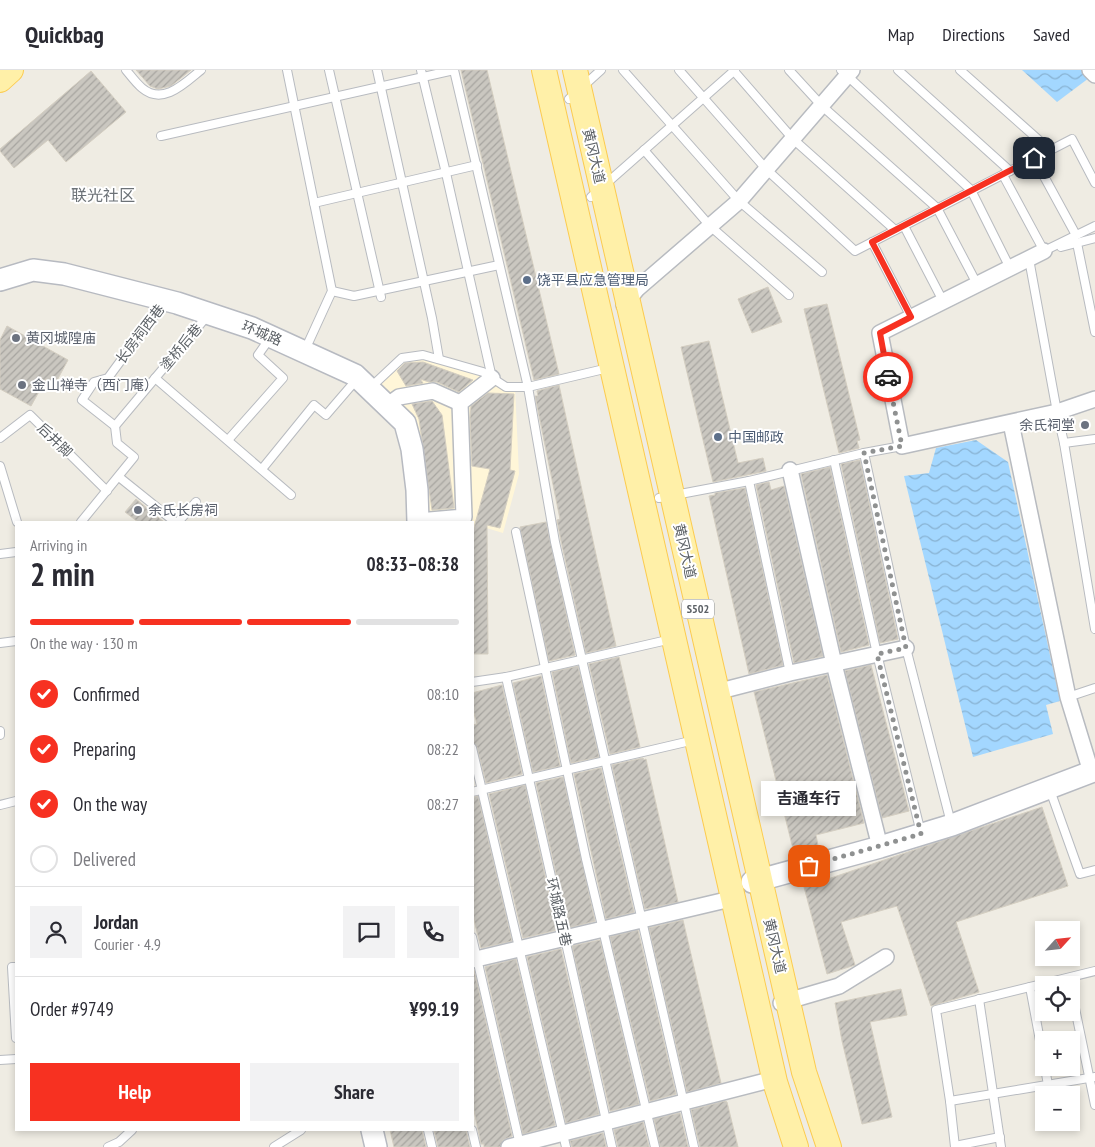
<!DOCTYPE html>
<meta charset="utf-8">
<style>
:root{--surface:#fff;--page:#f2f2f3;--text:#2b2b33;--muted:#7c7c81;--line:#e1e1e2;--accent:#f73121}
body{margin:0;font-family:"PT Sans Narrow","Noto Sans SC",sans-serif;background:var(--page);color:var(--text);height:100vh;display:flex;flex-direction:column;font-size:19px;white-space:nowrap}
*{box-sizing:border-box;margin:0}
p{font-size:16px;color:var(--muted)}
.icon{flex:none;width:28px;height:28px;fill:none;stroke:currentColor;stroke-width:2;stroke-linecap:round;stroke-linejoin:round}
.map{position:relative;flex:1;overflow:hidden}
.drawer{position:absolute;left:15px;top:451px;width:459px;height:610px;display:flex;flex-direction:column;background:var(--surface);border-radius:0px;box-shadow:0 2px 8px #0003}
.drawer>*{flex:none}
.needle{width:32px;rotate:63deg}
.tools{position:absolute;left:1035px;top:851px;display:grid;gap:10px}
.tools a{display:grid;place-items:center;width:45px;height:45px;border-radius:0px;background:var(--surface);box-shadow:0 2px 8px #0003;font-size:25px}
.pin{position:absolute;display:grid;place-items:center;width:42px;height:42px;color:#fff;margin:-21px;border-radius:10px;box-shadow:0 2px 8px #0006}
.courier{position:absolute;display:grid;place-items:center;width:50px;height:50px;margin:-25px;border:4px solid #f73121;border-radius:50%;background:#fff;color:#222;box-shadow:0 1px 6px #0007}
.bubble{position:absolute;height:35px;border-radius:0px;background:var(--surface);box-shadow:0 2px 8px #0003;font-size:16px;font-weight:700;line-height:35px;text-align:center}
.headline em{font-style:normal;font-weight:700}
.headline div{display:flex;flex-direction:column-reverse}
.headline{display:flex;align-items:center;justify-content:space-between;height:85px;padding:0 15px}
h1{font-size:32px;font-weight:700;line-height:38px}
.bar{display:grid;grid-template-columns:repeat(4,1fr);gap:8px 5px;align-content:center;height:60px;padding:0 15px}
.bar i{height:6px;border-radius:4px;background:var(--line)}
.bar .current{background:var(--accent)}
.bar p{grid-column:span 4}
.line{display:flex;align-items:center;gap:12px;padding:0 15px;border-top:1px solid var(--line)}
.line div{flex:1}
.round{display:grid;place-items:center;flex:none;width:52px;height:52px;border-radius:0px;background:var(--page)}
ol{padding:0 15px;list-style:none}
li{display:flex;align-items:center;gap:15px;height:55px}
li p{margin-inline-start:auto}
li .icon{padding:5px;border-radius:50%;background:var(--accent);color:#fff;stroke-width:4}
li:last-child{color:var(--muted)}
li i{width:28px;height:28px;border:2px solid var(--line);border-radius:50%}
.action{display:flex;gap:10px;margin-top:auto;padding:10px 15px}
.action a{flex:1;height:58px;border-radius:0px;background:var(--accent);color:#fff;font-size:20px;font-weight:700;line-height:58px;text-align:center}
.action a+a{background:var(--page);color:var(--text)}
header{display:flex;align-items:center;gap:30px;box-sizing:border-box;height:70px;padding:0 25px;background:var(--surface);border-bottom:1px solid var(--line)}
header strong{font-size:24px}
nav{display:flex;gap:28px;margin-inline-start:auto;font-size:18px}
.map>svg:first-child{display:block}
.commercial{fill:#fff6d8}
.water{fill:url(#water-waves)}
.building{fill:url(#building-hatch);stroke:#d4cec1}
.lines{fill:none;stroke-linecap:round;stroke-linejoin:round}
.lane-casing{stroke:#b8bbc0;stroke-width:10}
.street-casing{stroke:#b8bbc0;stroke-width:18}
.secondary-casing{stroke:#b7bac1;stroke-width:24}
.primary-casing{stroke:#fccb4f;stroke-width:26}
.lane{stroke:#fff;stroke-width:8}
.street{stroke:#fff;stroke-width:15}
.secondary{stroke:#fff;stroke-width:21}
.primary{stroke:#fff0a8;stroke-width:24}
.done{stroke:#8f9191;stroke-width:5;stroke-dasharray:0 9}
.route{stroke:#f73121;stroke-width:6}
.service-dot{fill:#5c6f8a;stroke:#fff;stroke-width:2}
.worship-dot{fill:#6b7280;stroke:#fff;stroke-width:2}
.labels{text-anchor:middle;stroke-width:4;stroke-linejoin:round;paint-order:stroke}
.shield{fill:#fff;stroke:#8c9093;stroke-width:1}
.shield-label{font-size:12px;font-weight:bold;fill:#5b6065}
.street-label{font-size:14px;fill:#5b6065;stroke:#fff}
.service-label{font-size:14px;fill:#4e5e75;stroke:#fff;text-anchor:start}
.worship-label{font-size:14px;fill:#5b616d;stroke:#fff;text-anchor:start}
.quarter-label{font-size:16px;fill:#6c7277;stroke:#fff}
</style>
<header>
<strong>Quickbag</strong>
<nav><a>Map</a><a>Directions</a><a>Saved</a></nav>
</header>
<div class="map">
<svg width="1095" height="1077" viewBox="0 0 1095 1077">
<defs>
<pattern id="water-waves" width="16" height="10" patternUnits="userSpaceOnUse" patternTransform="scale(1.25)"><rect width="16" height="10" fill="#a3d7ff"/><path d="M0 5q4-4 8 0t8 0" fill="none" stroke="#88b2d2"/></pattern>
<pattern id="building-hatch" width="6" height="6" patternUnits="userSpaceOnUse" patternTransform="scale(1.25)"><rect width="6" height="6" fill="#cac7c0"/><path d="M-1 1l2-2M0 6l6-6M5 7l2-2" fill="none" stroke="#a7a5a0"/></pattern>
</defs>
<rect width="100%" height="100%" fill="#efece3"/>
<polygon class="commercial" points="423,285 483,302 506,317 515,317 519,404 503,463 473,454 472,452 418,452 412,379 370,318 402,288"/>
<g class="water">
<polygon points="1022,0 1082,0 1089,8 1057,32"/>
<polygon points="976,370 1008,392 1060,631 1046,635 1053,664 973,687 904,406 929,403 936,378"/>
</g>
<g class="building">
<polygon points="136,0 191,0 171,16 158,19 150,16"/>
<polygon points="461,0 487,0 559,304 534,310"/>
<polygon points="91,1 126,42 66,92 48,70 14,98 0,81 0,79"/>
<polygon points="768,217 782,252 752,263 738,229"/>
<polygon points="827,234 860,370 857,371 859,378 839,383 804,239"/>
<polygon points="7,256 68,290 55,314 46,309 31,336 0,319 0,270"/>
<polygon points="709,271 738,393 763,388 766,401 713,412 681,277"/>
<polygon points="423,292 473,310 459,322 437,312 429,312 420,309 423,313 406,316 397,301 405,293"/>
<polygon points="559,315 616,576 586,583 561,471 557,450 560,449 535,326 538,326 537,321"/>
<polygon points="488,323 514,324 510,400 515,401 500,458 487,455 488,584 472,584 472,465 490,399 472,396 470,348 471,336"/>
<polygon points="432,331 442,345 454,438 432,440 419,349 412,334"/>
<polygon points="860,390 898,569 880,573 841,394"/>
<polygon points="830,397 869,575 841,582 801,404"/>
<polygon points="769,412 771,420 784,416 823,586 794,593 756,415"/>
<polygon points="745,418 783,595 749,604 709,426 715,425 715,423"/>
<polygon points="136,429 164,452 138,452 125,442"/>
<polygon points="546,452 575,585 549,591 520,457"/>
<polygon points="619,587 640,677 610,684 589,594"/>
<polygon points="871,595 909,741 882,748 845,601"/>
<polygon points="578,596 599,687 571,693 552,602"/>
<polygon points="827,605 864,753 816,765 819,781 795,787 754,622"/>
<polygon points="541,606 560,696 533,702 513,613"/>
<polygon points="502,615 522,704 486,713 477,677 472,673 472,655 477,654 472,636 472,623"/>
<polygon points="643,688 644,690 646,689 678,832 645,839 612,695"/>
<polygon points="601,698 634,842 606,849 574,704"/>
<polygon points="563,707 595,851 568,858 536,713"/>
<polygon points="525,715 557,860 523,868 489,724"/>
<polygon points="478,726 512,871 481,878 472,842 472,728"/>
<polygon points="1042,737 1068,816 956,852 979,922 931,936 897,836 841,852 855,895 827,904 804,817"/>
<polygon points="683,850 721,1013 687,1022 649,858"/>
<polygon points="638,860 676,1024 650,1031 610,867"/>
<polygon points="600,870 639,1034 610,1041 572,876"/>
<polygon points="561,879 599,1044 566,1053 527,887"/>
<polygon points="516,889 555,1055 523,1064 485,897"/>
<polygon points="474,900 512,1066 503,1070 500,1077 484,1077 484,1074 481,1074 472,1031 472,901"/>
<polygon points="901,919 907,945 870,952 892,1047 862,1054 842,971 835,933"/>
<polygon points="725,1031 727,1032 738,1077 700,1077 691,1040"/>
<polygon points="680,1043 688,1077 660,1077 654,1049"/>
<polygon points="643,1052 649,1077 618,1077 614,1060"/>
<polygon points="390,1060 422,1060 426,1077 394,1077"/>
<polygon points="434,1060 466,1060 470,1077 438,1077"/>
<polygon points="603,1063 606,1077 572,1077 570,1071"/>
</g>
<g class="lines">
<defs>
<g id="lane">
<path d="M126,0C131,6 136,13 142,18C163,36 185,13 201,0"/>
<polyline points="287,0 332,221 305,280"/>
<polyline points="329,0 381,227"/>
<polyline points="377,0 432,248 439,289"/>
<polyline points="421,0 446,103 492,308"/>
<polyline points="454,0 528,317 555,472 694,1077"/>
<polyline points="623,0 739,131 822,202"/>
<polyline points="679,0 767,100 855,181 1072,69 1095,113"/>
<polyline points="733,0 793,69 895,160"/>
<polyline points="789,0 822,36 937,138 977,214"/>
<polyline points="841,0 971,120 1010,198"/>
<polyline points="898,0 1010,101"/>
<polyline points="960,0 1050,80"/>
<polyline points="569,29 601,0"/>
<polyline points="161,66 454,0"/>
<polyline points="644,80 710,156 789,225"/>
<polyline points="1034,88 1076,165"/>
<polyline points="1003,105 1044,181"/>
<polyline points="591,127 735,0"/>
<polyline points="314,133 477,95"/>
<polyline points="904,156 943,231"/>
<polyline points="872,172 911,247"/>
<polyline points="1077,173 1095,262"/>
<polyline points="1061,177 1095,168"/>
<polyline points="1044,181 1095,156"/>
<polyline points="1029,189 1057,342 1064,373 1095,559"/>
<polyline points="332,221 354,226 499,195"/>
<polyline points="155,308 291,425"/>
<polyline points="370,318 402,288 423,285 483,302 506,317 528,317 600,300"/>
<polyline points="115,356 82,330 94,312 108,308 164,232"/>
<polyline points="115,356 208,245"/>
<polyline points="0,368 30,345 107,421"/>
<polyline points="228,370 283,308 258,285 270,268"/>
<polyline points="1064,373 1095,369"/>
<polyline points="864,383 906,578 951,753"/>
<polyline points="834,390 877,584 921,763"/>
<polyline points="0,396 17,452"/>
<polyline points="262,399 314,335 326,345 357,309"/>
<polyline points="119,407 175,452"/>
<polyline points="749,411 790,603"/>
<polyline points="659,428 749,411 864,383 902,376"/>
<polyline points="81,452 134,387 117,373 115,356"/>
<polyline points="178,452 196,432"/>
<polyline points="516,462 586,789 655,1077"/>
<polyline points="0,484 16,482"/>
<polyline points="0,573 16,571"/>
<polyline points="506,607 612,1077"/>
<polyline points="472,612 506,607 663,571"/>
<polyline points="1068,627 1095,618"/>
<polyline points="0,661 0,665"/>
<polyline points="472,678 566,1077"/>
<polyline points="1050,720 1080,804 1095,800"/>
<polyline points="472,722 686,672"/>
<polyline points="0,735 16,731"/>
<polyline points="472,867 520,1075"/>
<polyline points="16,897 12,897 16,968"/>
<polyline points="1030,917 1044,992"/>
<polyline points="1071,919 1095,1035"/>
<polyline points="979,929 1001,1077"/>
<polyline points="0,990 16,989"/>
<polyline points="1045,998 1048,1015"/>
<polyline points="950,1031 1095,1007"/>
<polyline points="428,1060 432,1077"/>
<polyline points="472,1060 476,1077"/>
<polyline points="955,1076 1000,1067"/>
<polyline points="108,1077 119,1072 132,1060"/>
<polyline points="274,1077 301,1060"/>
<polyline points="955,1077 950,1031 936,940 1095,901"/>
</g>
<g id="street">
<polyline points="1090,0 1095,5"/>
<polyline points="1044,181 880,263 902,376 1057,342 1095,329"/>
<polyline points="624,235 637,219 739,131 852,0"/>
<polyline points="388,335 399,327 433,321 460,333"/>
<polyline points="1011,353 1068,627 1091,702 1095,701"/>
<polyline points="790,400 834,594 880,777"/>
<polyline points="418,451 464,447 460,333 492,308"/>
<polyline points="728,619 790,603 906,578"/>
<polyline points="472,890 722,831"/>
<polyline points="781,933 839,916 886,887"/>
<polyline points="509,1077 766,1011"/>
</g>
<g id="secondary">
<polyline points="0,210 33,200 64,204 177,233 252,258 355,305 405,353 412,379 417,420 418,452"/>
<polyline points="752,812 880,777 952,755 1091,702"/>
<polyline points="372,1060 376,1077"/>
</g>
<g id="primary">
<polyline points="544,0 775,1012 796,1077"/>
<polyline points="575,0 804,1002 829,1077"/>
<polyline points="0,10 11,0"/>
</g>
</defs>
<use href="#lane" class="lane-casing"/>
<use href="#street" class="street-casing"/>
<use href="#secondary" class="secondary-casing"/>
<use href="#primary" class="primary-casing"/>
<use href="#lane" class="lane"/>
<use href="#street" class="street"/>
<use href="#secondary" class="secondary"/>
<use href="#primary" class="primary"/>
</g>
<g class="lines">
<polyline class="done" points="809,796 921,764 877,584 906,578 864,383 902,376 888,307"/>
<polyline class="route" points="888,307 880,263 911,247 872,172 1034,88"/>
</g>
<g class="service-dot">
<circle cx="527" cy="210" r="5"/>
<circle cx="718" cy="367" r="5"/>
</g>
<g class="worship-dot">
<circle cx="16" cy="268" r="5"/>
<circle cx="22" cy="315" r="5"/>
<circle cx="1085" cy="355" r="5"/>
<circle cx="138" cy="440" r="5"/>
</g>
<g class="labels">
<rect class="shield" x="682" y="529.5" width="32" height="19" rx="4"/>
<g class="shield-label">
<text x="698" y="543">S502</text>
</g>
<g class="street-label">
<text transform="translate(594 86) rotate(77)" y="5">黄冈大道</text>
<text transform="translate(262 263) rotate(23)" y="5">环城路</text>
<text transform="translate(140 264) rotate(-53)" y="5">长房祠西巷</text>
<text transform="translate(181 277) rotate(-50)" y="5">塗桥后巷</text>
<text transform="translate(55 370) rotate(44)" y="5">后井脚</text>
<text transform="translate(685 481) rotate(77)" y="5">黄冈大道</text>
<text transform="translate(559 842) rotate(77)" y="5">环城路五巷</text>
<text transform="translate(775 876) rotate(77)" y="5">黄冈大道</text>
</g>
<g class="service-label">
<text x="537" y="215">饶平县应急管理局</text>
<text x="728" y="372">中国邮政</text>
</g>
<g class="worship-label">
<text x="26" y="273">黄冈城隍庙</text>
<text x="32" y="320">金山禅寺（西门庵）</text>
<text x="1075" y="360" text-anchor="end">余氏祠堂</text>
<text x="148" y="445">余氏长房祠</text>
</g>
<g class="quarter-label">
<text x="103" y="131">联光社区</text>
</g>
</g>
</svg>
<div class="tools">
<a><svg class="needle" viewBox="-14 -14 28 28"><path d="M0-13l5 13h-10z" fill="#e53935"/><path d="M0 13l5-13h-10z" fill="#7c7c81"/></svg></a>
<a><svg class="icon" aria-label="locate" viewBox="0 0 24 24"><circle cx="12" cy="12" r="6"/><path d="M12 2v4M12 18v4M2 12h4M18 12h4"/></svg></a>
<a>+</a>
<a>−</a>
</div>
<div class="pin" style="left:809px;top:796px;background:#ea580c"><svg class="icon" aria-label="bag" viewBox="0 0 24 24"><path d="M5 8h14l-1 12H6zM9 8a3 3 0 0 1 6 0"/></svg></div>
<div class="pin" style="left:1034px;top:88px;background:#1f2937"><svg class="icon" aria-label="home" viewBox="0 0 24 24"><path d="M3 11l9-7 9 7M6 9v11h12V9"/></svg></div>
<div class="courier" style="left:888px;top:307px"><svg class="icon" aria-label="car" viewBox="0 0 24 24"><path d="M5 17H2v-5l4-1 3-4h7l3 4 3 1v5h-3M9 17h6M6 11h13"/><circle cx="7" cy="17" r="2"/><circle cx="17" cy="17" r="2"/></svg></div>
<div class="bubble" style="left:761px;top:711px;width:95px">吉通车行</div>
<section class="drawer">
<div class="headline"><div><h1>2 min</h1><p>Arriving in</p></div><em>08:33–08:38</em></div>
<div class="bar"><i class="current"></i><i class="current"></i><i class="current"></i><i></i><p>On the way · 130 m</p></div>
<ol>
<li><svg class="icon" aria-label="check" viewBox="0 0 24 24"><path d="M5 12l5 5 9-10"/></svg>Confirmed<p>08:10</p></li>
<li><svg class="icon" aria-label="check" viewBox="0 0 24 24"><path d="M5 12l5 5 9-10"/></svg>Preparing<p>08:22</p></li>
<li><svg class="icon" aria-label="check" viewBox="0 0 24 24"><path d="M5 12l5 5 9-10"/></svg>On the way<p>08:27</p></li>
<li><i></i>Delivered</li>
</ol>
<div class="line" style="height:90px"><a class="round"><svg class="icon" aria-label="person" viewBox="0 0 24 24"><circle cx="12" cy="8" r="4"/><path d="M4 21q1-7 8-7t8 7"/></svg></a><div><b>Jordan</b><p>Courier · 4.9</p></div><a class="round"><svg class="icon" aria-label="chat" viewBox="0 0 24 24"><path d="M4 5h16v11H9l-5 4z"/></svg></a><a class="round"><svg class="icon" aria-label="phone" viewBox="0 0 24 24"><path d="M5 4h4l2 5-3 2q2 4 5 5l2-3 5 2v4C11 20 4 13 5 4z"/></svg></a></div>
<div class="line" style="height:65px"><div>Order #9749</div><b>¥99.19</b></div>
<div class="action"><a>Help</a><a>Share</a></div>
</section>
</div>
